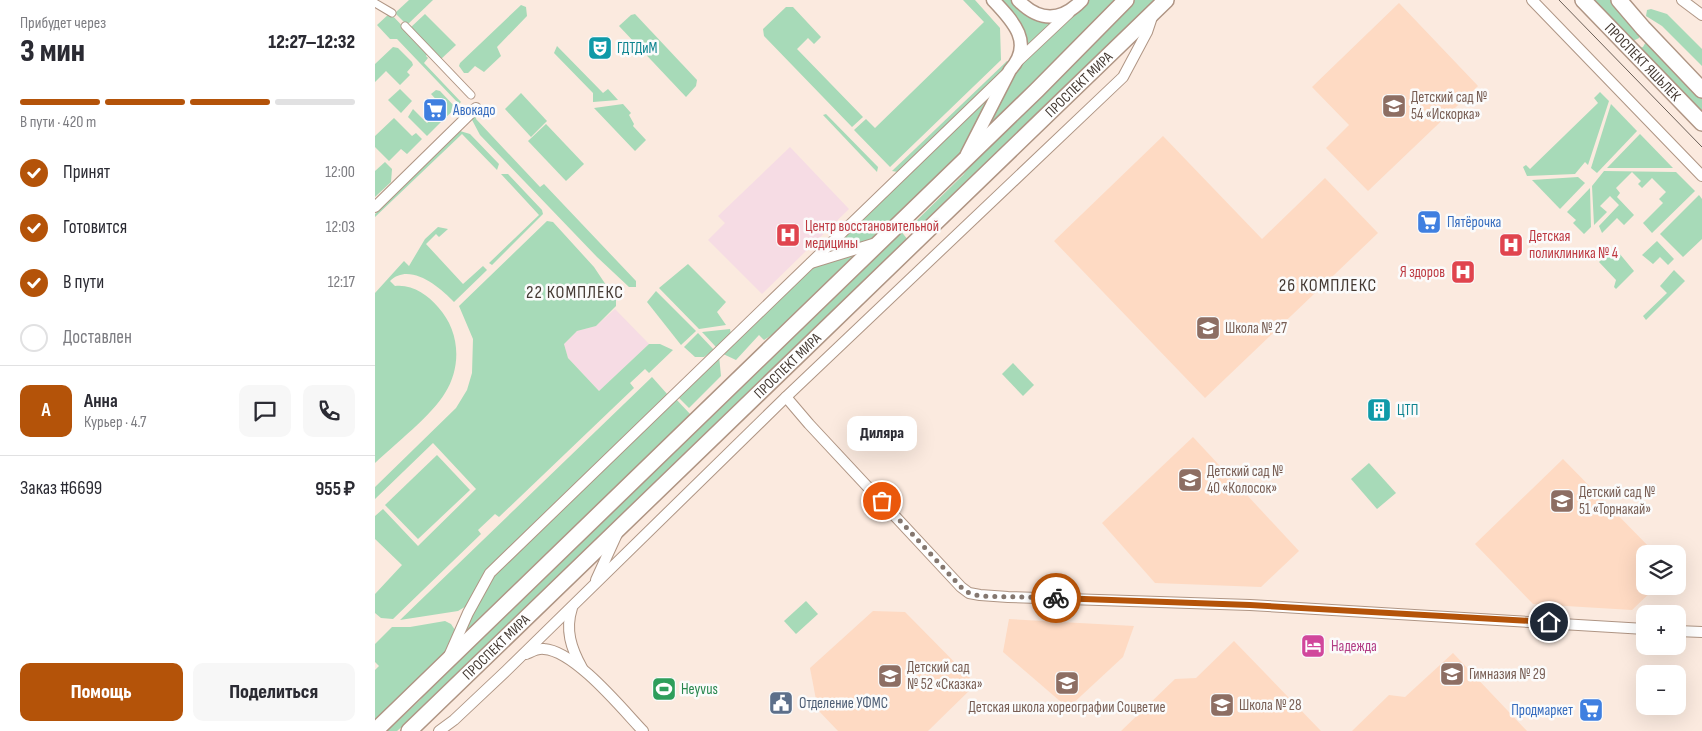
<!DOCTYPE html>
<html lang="ru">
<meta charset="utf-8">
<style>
:root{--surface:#fff;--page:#f7f7f7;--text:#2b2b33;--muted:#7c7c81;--line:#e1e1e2;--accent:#b45309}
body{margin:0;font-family:"Sofia Sans Condensed",sans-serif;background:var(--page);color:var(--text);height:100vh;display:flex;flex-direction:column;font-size:19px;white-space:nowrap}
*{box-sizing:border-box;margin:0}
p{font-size:16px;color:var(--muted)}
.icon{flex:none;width:28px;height:28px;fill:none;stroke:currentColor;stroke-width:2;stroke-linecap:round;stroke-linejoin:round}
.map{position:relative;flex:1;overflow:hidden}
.side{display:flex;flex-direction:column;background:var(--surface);width:375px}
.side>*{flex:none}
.controls{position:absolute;left:1261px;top:545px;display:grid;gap:10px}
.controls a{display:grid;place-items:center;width:50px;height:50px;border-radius:10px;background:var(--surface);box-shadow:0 5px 20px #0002;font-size:25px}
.pin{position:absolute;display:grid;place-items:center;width:42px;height:42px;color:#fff;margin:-21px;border:2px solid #fff;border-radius:50%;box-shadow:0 1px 5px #0007}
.courier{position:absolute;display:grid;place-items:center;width:50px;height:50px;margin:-25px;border:4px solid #b45309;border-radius:50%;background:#fff;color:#222;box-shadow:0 1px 6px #0007}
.bubble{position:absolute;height:35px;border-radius:10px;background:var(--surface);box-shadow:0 5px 20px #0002;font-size:16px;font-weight:800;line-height:35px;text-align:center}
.overview em{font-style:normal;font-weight:800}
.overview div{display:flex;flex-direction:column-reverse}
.overview{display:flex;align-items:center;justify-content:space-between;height:85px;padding:0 20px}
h1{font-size:32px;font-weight:800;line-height:38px}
.bar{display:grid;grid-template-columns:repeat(4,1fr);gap:8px 5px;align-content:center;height:60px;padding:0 20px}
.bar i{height:6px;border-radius:4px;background:var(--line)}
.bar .selected{background:var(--accent)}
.bar p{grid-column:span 4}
.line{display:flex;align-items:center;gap:12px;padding:0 20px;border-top:1px solid var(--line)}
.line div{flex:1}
.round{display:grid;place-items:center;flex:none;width:52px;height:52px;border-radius:10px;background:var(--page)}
ol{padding:0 20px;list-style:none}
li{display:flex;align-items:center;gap:15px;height:55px}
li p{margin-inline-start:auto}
li .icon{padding:5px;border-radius:50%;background:var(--accent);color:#fff;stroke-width:4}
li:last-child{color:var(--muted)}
li i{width:28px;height:28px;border:2px solid var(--line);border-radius:50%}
.primary-button{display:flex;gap:10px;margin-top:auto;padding:10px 20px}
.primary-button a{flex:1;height:58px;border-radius:10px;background:var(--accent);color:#fff;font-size:20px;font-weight:800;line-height:58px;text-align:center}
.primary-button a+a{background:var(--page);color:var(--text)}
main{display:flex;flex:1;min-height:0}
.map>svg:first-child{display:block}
.commercial{fill:#f6dce4}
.built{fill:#fedac3}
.green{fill:#a7dab8}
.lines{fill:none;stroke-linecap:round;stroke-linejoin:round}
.pedestrian-casing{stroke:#af9584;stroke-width:9}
.minor-casing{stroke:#af9584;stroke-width:12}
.tertiary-casing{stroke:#af9584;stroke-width:15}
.primary-casing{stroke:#af9584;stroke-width:18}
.pedestrian{stroke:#fff;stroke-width:7}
.minor{stroke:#fff;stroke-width:10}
.tertiary{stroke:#fff;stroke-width:12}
.primary{stroke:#fff;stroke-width:15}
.tram{stroke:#6a5e56;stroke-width:1}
.done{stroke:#84776f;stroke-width:5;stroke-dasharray:0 9}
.route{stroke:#b45309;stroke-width:6}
.labels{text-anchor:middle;stroke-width:5;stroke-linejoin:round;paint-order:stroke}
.culture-label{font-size:15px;fill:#0d838f;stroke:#fbfbfb;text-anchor:start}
.street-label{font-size:15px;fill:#443932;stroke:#fbfbfb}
.education-label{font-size:15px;fill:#785e54;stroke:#fbfbfb;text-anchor:start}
.shop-label{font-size:15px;fill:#366cbe;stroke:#fbfbfb;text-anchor:start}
.health-label{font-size:15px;fill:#be3a42;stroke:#fbfbfb;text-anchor:start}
.hotel-label{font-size:15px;fill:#b23c85;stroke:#fbfbfb;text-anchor:start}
.leisure-label{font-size:15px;fill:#27864d;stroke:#fbfbfb;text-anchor:start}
.service-label{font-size:15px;fill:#4e5e75;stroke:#fbfbfb;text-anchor:start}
.quarter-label{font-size:18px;letter-spacing:1px;fill:#443932;stroke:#fbfbfb}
</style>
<main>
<section class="side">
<div class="overview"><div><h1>3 мин</h1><p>Прибудет через</p></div><em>12:27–12:32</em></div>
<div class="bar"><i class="selected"></i><i class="selected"></i><i class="selected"></i><i></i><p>В пути · 420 m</p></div>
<ol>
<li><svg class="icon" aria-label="check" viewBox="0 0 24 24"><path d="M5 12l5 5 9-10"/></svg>Принят<p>12:00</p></li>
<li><svg class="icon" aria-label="check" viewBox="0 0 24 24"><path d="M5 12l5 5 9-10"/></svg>Готовится<p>12:03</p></li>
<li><svg class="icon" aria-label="check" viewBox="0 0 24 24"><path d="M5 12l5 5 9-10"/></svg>В пути<p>12:17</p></li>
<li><i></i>Доставлен</li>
</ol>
<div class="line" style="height:90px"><b class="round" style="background:var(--accent);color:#fff">А</b><div><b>Анна</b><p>Курьер · 4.7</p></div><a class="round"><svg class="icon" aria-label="chat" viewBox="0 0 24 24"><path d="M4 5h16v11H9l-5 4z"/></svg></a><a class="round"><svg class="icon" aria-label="phone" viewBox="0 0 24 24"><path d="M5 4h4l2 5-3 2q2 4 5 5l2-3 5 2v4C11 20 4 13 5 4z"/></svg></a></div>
<div class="line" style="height:65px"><div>Заказ #6699</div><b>955 ₽</b></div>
<div class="primary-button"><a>Помощь</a><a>Поделиться</a></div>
</section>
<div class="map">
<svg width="1327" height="731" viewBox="0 0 1327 731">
<rect width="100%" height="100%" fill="#fbeadf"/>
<g class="commercial">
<polygon points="415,147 474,209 387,294 333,240 350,223 343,216"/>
<polygon points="240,309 274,344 224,391 193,358 189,344 202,331 221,326"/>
</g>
<g class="built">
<polygon points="1024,3 1103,86 993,191 951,148 974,125 937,87"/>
<polygon points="788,136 887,239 950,178 1003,233 830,398 679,241"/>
<polygon points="818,437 924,551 886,587 780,583 727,523"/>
<polygon points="1188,459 1281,554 1270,554 1270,586 1282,586 1257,610 1158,604 1100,544"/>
<polygon points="498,611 530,612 601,684 553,731 463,731 443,710 435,668"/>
<polygon points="634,619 759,626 748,657 693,708 628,652"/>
<polygon points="859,641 946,731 746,731 800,679 821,678"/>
<polygon points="1078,653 1152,731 977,731 1014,695 1030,697"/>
</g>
<g class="green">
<polygon points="34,0 58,0 32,25 20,13"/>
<polygon points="588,0 600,0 625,28 626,60 515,167 479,130 491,119 500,128 609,22"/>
<polygon points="624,0 636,0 646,10 681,22 650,51"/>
<polygon points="712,0 744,0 609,132 639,71"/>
<polygon points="760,0 781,0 542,231 536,230 536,226 588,175 610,147"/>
<polygon points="1217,0 1235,0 1264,32 1264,38 1258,41"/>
<polygon points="146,5 151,7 152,16 122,47 126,56 109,72 100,66 93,73 89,73 84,66 85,63"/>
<polygon points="411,7 418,7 446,37 439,44 433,38 422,49 488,117 477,127 389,36 388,29"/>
<polygon points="1276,9 1292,14 1327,49 1327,66 1287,26 1271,16 1272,10"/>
<polygon points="15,13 53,53 51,56 53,58 49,63 86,102 84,104 22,39 15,39 2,25"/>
<polygon points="50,14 81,45 65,60 35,28"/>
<polygon points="260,14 322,80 321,86 311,97 244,26 256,15"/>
<polygon points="1272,40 1327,97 1327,115 1262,49 1268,47"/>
<polygon points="182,46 228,93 233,89 243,100 218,102 218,93 179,53"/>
<polygon points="18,47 23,48 37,62 38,65 32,72 35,75 25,85 11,71 0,82 0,64"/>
<polygon points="632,61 635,64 523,172 517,171"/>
<polygon points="621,88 592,148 497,240 456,252 456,248"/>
<polygon points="25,89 37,101 26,113 13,100"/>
<polygon points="61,90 65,91 81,108 70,118 64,112 68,107 56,94"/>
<polygon points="1225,92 1234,101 1213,165 1210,162 1200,174 1152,176 1148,167 1151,165 1155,169 1223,103 1219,98"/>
<polygon points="146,93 172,121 156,137 130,109"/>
<polygon points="248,104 256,113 254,115 259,124 258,126 271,140 260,151 219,108"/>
<polygon points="1236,104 1262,131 1222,173 1216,168"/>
<polygon points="38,109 52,123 62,114 68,120 52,136 33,117"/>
<polygon points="102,113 101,119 165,187 169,184 261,281 261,287 254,287 222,257 105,135 96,118"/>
<polygon points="451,114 503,167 502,172 448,115"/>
<polygon points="19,118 37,136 41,133 47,139 32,154 26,149 14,161 0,147 0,136"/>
<polygon points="171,124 209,164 191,181 153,141"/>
<polygon points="85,131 95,134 124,164 122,170 87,134 0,217 0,214"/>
<polygon points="1265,134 1298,168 1232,168"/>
<polygon points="10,162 17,169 16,182 0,197 0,171"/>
<polygon points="1229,171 1301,172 1320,191 1277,233 1268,223 1288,203 1284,199 1291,192 1277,178 1267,188 1263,184 1266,181 1257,172 1241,188 1245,193 1242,197 1259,215 1249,225 1242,218 1227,233 1224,226 1244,205 1235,196 1225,206 1232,212 1219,225 1217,186"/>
<polygon points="126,174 133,174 167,210 168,214 117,265 114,263 164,215"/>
<polygon points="1203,177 1210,183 1185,209 1157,180"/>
<polygon points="1215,188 1216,227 1209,234 1198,223 1201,220 1192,212"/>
<polygon points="1324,195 1327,199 1327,239 1308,257 1285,234"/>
<polygon points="172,221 178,222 219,267 241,300 241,306 221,326 202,331 189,344 193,358 224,391 274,344 285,344 298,350 274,373 270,369 255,383 259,388 124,517 120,514 103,530 106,534 18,619 6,618 0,613 0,594 27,565 0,539 0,516 8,509 43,546 101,489 58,443 0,499 0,487 81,408 92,390 97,373 98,339 84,306"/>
<path d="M63,227L73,229L64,237L61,234L51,244L88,284L108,266L112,270L79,302C64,286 34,262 15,281L20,286C37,284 53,295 63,307C85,331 87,366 70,393C58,414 19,445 0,463V293L29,261L34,266L50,239Z"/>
<polygon points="525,230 533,240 56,701 22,731 12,731 45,700 65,674"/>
<polygon points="1282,241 1299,259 1293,265 1285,257 1278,264 1267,255"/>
<polygon points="1239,247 1259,271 1241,289 1239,287 1241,280 1224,262"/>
<polygon points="484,252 403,331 389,340 384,335 361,360 346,353 436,266"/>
<polygon points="313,264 351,302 342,312 351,325 324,329 284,288"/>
<polygon points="1299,270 1310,281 1271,320 1268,316 1292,293 1285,286"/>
<polygon points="281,291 321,331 306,345 272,302"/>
<polygon points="355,329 356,334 341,347 327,332"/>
<polygon points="323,333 339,350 329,357 320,357 309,347"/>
<polygon points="344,356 346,376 314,408 302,396"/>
<polygon points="638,363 659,385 648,396 627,374"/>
<polygon points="277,377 293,395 112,571 93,605 83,611 25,620"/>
<polygon points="300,398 316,415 86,637 113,580"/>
<polygon points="62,455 95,490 43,539 10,505"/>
<polygon points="994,463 1021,493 1002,509 976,479"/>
<polygon points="431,601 443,614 421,634 409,621"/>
<polygon points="70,621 76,624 80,630 70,653 0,720 0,670 4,666 0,662 0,644 17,627 35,627"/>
</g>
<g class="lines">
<defs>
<g id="pedestrian">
<polyline points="0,3 17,13"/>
<polyline points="30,26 96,95"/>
</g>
<g id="minor">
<polyline points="1157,0 1327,176"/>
<polyline points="1307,0 1327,15"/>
<polyline points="643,61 694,13"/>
<polyline points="0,207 101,108"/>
<polyline points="436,263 501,243"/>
<polyline points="411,397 434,424 586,587 594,593 605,595 633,597 875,605 1270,629"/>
<polyline points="221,580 242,534"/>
<path d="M197,608C190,630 196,648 207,668"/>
<polyline points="1302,631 1327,632"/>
<path d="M151,654C156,652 163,648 169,649C200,651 247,709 268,731"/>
<polyline points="74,656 93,613 115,573 631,74"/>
<polyline points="64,731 79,720 131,671 411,397 748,77 772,32 778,14"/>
</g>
<g id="tertiary">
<path d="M643,0C664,22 686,22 707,0"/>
<path d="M592,154L635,70C660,43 637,20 618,0"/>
</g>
<g id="primary">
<path id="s1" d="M1208,0L1327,123"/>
<polyline points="1244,0 1268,28 1327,90"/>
<polyline points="0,731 662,90 751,0"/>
<path id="s2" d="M34,731L791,0"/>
</g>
</defs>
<use href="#pedestrian" class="pedestrian-casing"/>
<use href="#minor" class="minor-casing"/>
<use href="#tertiary" class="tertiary-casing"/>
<use href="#primary" class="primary-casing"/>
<use href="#pedestrian" class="pedestrian"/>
<use href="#minor" class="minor"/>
<use href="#tertiary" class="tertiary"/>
<use href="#primary" class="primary"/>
<polyline class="tram" points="1184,0 1327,147"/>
</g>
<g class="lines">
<polyline class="done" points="507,501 586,587 594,593 605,596 681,598"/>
<polyline class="route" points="681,598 875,605 1174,622"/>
</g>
<defs>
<symbol id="theatre-square" viewBox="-11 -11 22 22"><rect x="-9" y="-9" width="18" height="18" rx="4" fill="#0f9aa8" stroke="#fbfbfb"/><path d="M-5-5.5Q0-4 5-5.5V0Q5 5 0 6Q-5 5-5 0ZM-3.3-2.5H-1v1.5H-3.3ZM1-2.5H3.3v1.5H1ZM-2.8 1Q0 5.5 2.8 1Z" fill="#fff"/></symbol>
<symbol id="school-square" viewBox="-11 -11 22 22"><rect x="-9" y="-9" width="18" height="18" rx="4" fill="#8d6e63" stroke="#fbfbfb"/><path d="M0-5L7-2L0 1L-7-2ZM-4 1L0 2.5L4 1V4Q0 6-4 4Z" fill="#fff"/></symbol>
<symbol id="supermarket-square" viewBox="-11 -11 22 22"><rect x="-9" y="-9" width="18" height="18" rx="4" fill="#3f7fe0" stroke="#fbfbfb"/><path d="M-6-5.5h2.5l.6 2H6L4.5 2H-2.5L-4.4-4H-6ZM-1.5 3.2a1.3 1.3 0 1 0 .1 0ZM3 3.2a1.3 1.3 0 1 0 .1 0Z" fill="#fff"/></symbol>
<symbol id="hospital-square" viewBox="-11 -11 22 22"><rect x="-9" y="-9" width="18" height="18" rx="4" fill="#e0444e" stroke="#fbfbfb"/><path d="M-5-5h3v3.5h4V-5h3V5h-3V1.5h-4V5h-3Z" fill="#fff"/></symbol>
<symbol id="building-square" viewBox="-11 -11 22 22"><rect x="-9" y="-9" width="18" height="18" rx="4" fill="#0f9aa8" stroke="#fbfbfb"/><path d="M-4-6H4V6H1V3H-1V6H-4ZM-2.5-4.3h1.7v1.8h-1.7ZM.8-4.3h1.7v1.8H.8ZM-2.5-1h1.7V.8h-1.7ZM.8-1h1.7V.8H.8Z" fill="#fff"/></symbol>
<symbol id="hotel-square" viewBox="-11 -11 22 22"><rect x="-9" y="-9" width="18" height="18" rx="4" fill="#d1479c" stroke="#fbfbfb"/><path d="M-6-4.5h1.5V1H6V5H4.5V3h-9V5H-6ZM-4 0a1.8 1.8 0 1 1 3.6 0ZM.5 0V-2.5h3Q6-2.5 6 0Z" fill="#fff"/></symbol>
<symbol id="stadium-square" viewBox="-11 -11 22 22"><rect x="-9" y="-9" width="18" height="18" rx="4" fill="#2e9e5b" stroke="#fbfbfb"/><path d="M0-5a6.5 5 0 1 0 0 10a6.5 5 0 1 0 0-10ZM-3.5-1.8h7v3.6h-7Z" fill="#fff"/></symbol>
<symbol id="civic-square" viewBox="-11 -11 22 22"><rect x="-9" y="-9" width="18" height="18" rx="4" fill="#5c6f8a" stroke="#fbfbfb"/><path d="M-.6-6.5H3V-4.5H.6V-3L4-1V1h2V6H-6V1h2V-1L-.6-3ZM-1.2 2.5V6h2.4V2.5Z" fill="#fff"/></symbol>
</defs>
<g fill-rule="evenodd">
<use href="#theatre-square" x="211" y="34" width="28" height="28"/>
<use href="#school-square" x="1005" y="92" width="28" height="28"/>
<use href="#supermarket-square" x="46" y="96" width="28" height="28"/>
<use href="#supermarket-square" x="1040" y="208" width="28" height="28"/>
<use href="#hospital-square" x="399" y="221" width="28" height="28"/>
<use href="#hospital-square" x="1122" y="231" width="28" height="28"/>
<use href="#hospital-square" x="1074" y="258" width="28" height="28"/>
<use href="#school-square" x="819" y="314" width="28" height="28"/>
<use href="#building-square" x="990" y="396" width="28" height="28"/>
<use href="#school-square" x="801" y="466" width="28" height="28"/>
<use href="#school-square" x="1173" y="487" width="28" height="28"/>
<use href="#hotel-square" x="924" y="632" width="28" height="28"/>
<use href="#school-square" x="1063" y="660" width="28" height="28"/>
<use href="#school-square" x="501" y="662" width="28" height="28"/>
<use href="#school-square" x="678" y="669" width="28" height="28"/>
<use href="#stadium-square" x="275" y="675" width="28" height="28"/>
<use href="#civic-square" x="392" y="689" width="28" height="28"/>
<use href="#school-square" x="833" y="691" width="28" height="28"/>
<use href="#supermarket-square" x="1202" y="696" width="28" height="28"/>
</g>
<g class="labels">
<g class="culture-label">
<text x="242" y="53">ГДТДиМ</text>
<text x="1022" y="415">ЦТП</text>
</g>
<g class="street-label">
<text dy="5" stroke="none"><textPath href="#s1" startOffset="86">ПРОСПЕКТ ЯШЬЛЕК</textPath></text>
<text dy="5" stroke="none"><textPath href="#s2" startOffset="931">ПРОСПЕКТ МИРА</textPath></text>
<text dy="5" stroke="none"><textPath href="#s2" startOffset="526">ПРОСПЕКТ МИРА</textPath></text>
<text dy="5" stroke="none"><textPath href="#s2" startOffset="121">ПРОСПЕКТ МИРА</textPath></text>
</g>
<g class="education-label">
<text x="1036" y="102">Детский сад №<tspan x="1036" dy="17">54 «Искорка»</tspan></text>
<text x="850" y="333">Школа № 27</text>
<text x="832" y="476">Детский сад №<tspan x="832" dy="17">40 «Колосок»</tspan></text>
<text x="1204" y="497">Детский сад №<tspan x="1204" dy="17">51 «Торнакай»</tspan></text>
<text x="532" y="672">Детский сад<tspan x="532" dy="17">№ 52 «Сказка»</tspan></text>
<text x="1094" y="679">Гимназия № 29</text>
<text x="864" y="710">Школа № 28</text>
<text x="692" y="712" text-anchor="middle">Детская школа хореографии Соцветие</text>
</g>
<g class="shop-label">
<text x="78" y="115">Авокадо</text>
<text x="1072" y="227">Пятёрочка</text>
<text x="1198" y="715" text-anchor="end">Продмаркет</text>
</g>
<g class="health-label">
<text x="430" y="231">Центр восстановительной<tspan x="430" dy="17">медицины</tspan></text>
<text x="1154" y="241">Детская<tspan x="1154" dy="17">поликлиника № 4</tspan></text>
<text x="1070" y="277" text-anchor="end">Я здоров</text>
</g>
<g class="hotel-label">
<text x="956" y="651">Надежда</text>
</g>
<g class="leisure-label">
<text x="306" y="694">Heyvus</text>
</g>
<g class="service-label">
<text x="424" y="708">Отделение УФМС</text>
</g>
<g class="quarter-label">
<text x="953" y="291">26 КОМПЛЕКС</text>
<text x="200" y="298">22 КОМПЛЕКС</text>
</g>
</g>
</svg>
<div class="controls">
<a><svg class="icon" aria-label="layers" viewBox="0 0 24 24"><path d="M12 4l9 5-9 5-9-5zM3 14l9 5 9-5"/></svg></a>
<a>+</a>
<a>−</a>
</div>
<div class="pin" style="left:507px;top:501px;background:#ea580c"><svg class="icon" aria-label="bag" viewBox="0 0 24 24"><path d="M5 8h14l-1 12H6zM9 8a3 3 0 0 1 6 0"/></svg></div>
<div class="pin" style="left:1174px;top:622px;background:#1f2937"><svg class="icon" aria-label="home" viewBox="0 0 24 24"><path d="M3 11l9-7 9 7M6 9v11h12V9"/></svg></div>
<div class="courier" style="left:681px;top:598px"><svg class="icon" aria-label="bike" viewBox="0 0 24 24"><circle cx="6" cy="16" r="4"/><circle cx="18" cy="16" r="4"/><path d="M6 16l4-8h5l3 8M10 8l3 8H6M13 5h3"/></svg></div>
<div class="bubble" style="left:472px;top:416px;width:70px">Диляра</div>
</div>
</main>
